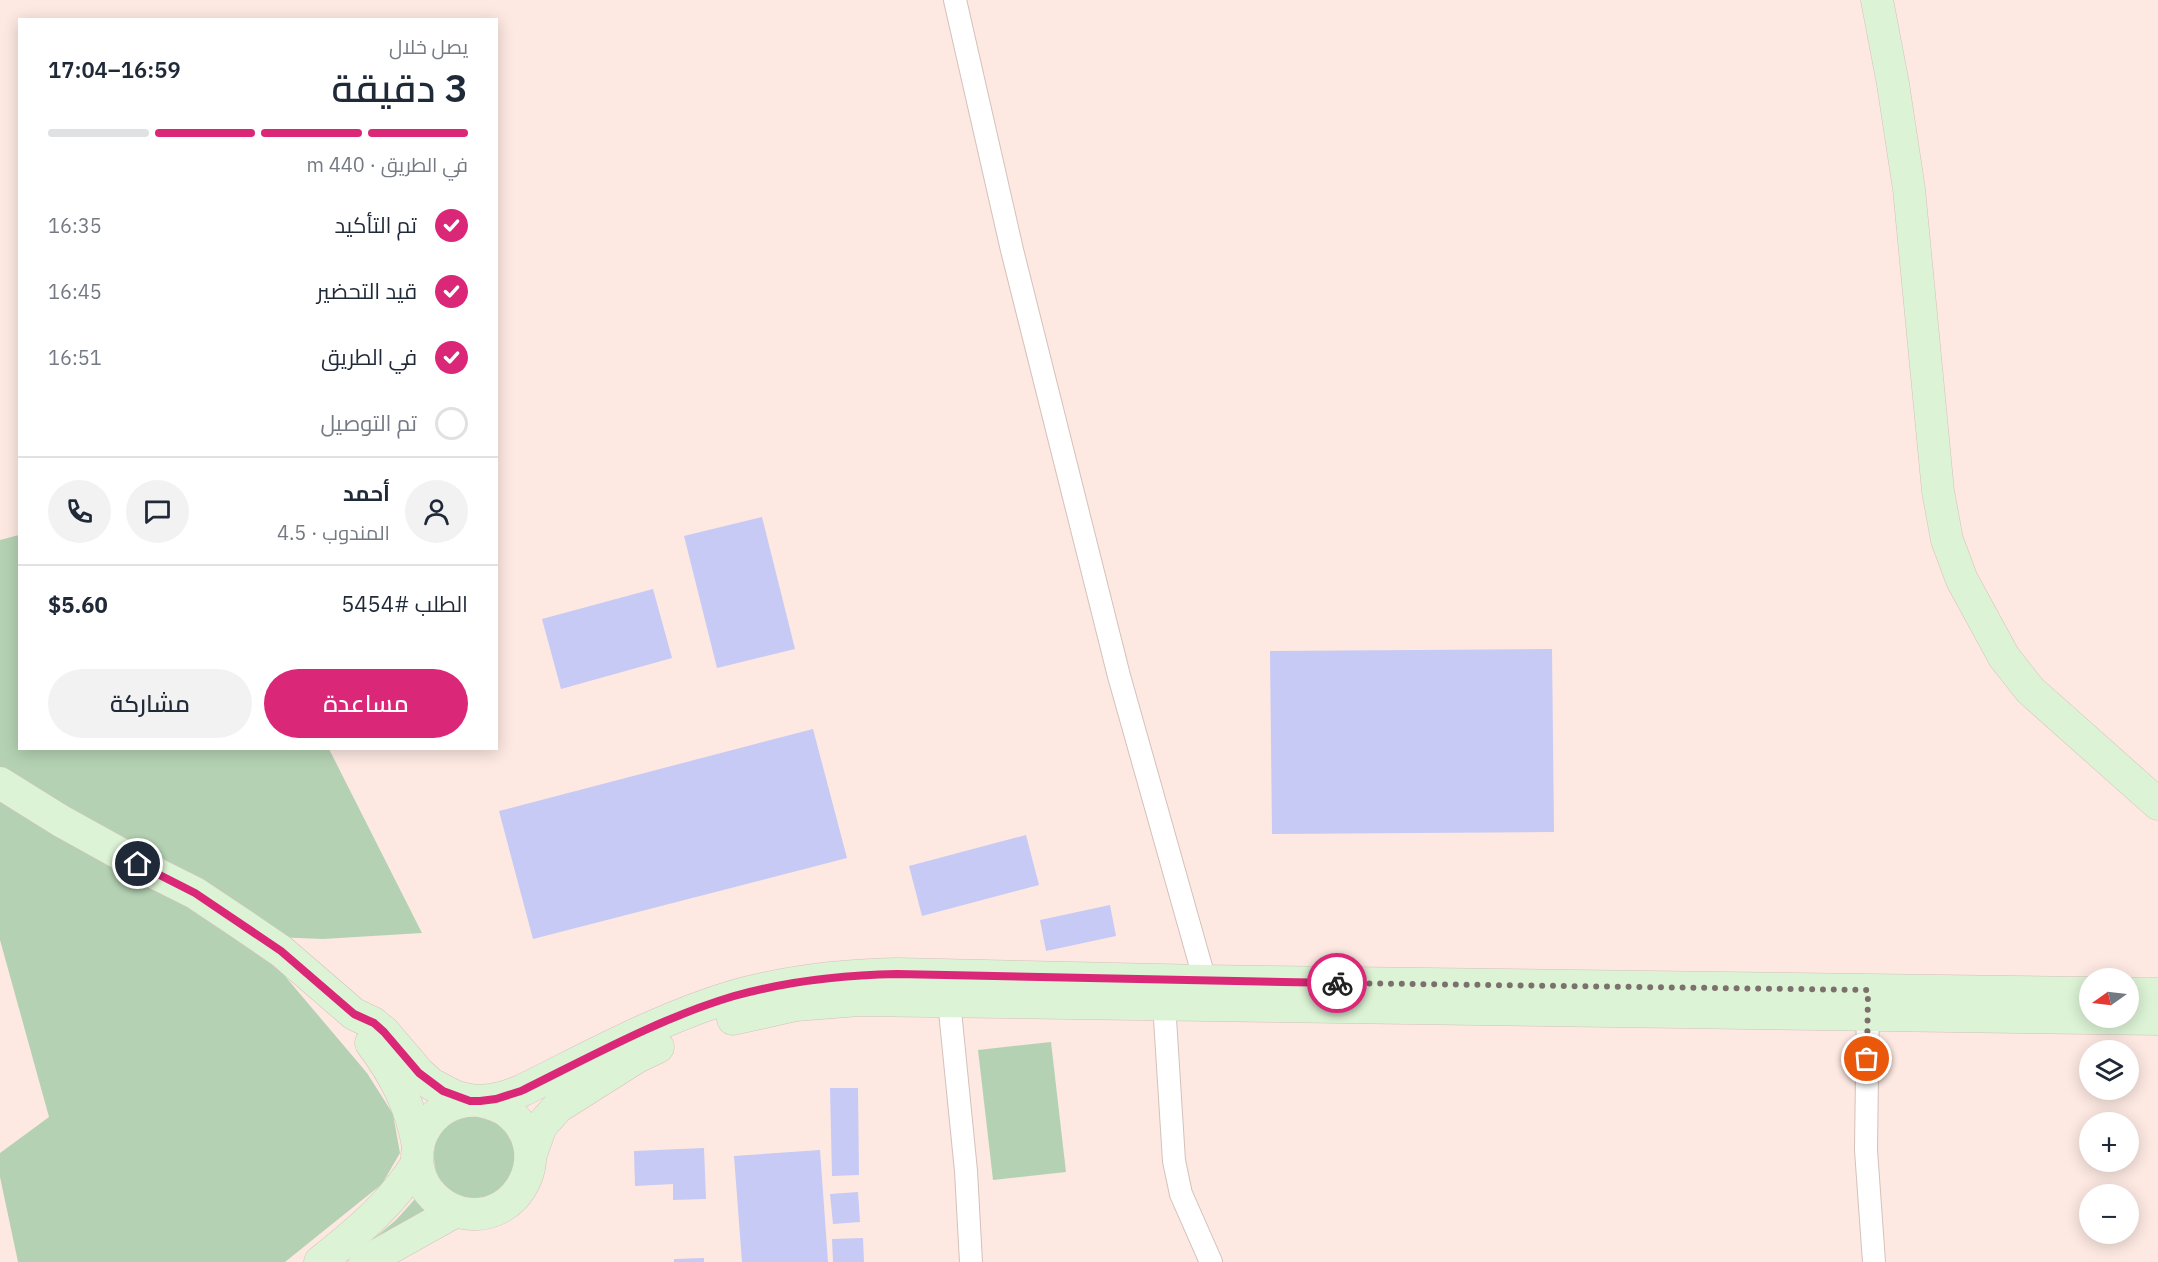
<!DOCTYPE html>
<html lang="ar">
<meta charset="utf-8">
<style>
:root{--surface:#fff;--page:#f2f2f3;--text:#1f2937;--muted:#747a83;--line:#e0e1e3;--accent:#db2777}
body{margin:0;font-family:"IBM Plex Sans",Cairo,sans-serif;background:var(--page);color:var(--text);direction:rtl;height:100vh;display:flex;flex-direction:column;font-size:22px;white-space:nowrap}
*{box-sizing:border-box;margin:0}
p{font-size:20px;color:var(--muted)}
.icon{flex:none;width:33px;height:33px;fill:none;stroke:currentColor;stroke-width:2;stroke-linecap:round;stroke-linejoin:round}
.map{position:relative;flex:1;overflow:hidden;direction:ltr}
.panel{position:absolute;left:18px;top:18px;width:480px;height:732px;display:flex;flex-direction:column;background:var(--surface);border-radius:0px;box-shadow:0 3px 15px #0003;direction:rtl}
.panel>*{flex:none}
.needle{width:39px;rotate:256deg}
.controls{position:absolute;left:2079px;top:968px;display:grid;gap:12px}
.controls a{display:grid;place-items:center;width:60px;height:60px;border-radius:50%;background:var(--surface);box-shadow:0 3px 15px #0003;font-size:30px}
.pin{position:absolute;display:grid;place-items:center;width:51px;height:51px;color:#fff;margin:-26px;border:3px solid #fff;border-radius:50%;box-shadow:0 2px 6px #0007}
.courier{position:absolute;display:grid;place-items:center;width:60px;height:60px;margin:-30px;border:4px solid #db2777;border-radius:50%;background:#fff;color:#222;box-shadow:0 2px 8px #0007}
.overview em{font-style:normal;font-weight:600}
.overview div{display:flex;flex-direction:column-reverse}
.overview{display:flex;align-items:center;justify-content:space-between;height:102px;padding:0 30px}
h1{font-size:39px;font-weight:600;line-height:45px}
.bar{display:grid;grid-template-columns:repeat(4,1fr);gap:9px 6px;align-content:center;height:72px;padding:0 30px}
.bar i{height:8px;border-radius:4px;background:var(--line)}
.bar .current{background:var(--accent)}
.bar p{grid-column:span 4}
.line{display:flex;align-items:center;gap:15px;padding:0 30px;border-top:2px solid var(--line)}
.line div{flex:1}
.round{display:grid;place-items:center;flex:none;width:63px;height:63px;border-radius:32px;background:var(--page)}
ol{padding:0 30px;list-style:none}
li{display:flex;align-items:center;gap:18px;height:66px}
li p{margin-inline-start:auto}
li .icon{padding:6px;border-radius:50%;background:var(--accent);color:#fff;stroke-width:4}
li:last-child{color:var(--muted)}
li i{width:33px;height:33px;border:3px solid var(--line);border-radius:50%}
.cta{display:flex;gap:12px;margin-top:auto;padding:12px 30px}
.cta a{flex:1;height:69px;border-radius:36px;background:var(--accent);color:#fff;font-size:24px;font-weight:600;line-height:69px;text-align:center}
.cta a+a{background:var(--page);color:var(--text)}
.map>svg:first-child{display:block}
.green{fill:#b4d2b3}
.building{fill:#c6caf4}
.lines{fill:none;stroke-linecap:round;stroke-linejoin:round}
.street-casing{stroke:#d4c1bb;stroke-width:24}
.secondary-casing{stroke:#d4c1bb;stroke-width:33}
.street{stroke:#fff;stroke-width:22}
.secondary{stroke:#dcf3d5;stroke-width:32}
.done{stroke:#7c706c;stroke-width:6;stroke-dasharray:0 10.8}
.route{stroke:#db2777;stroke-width:8}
</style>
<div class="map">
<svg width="2158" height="1262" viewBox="0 0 2158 1262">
<rect width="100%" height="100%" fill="#fde9e2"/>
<g class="green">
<polygon points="19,535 20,748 329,749 422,933 323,939 251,936 367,1073 393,1114 400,1153 382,1184 285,1262 18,1262 0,1177 0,1153 49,1117 0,940 0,540"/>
<polygon points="1051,1042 1066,1172 993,1180 978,1050"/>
<path d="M462,1115L496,1116L522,1159L494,1199C484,1199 470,1201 460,1198C437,1191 428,1157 438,1137C444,1127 452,1121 462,1115Z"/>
<polygon points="415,1199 430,1213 351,1258 396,1220"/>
</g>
<g class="building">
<polygon points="762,517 795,649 717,668 684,536"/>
<polygon points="653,589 672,658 561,689 542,619"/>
<polygon points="1552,649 1554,832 1272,834 1270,651"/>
<polygon points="813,729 847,858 533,939 499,811"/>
<polygon points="1026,835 1039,885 922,916 909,866"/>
<polygon points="1110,905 1116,936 1046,951 1040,920"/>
<polygon points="830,1088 858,1088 859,1175 832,1176"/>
<polygon points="704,1148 706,1199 673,1200 673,1184 635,1186 634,1151"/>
<polygon points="820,1150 828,1262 742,1262 734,1156"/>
<polygon points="858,1192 860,1222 833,1224 830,1194"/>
<polygon points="863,1238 864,1262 833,1262 832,1239"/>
<polygon points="704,1258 704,1262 674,1262 674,1259"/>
</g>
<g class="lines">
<defs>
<g id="street">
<polyline points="955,0 1012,250 1119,676 1205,981"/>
<polyline points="1868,1000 1866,1150 1874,1262"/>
<polyline points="949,1001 966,1171 971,1262"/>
<polyline points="1164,1003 1174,1161 1181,1194 1211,1262"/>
</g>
<g id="secondary">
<polyline points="1877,0 1893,84 1909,189 1938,491 1947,540 1962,580 2004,657 2030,690 2158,804"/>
<polyline points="0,783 61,821 155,873 195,893 234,919 281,951 354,1014 373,1023 384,1032 419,1073 431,1084 456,1097 470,1100"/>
<polyline points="2128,994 2158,994"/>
<polyline points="733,1019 796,1005 859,1000 2158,1019"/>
<path d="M371,1043C395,1075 411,1106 418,1146"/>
<path d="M480,1101C490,1103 501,1106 509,1113C555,1150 520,1224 463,1213C445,1209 429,1196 422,1180C416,1167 416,1152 420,1139C428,1118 445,1104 467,1101C476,1100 486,1101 495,1099C504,1098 513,1094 521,1091C590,1057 660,1018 734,996C788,981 842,975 897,974L1205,981L2090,993"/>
<polyline points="531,1154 541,1126 558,1107 637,1057 658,1047"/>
<path d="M320,1262C357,1232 392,1204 417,1163"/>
<polyline points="365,1262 456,1211"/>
</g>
</defs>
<use href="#street" class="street-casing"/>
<use href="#secondary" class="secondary-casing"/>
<use href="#street" class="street"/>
<use href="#secondary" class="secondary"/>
</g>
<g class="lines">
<polyline class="done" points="1337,983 1868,990 1867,1059"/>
<path class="route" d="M138,864L195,893L281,951L354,1014L374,1023L384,1032L419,1073L443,1091L470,1101H480L496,1099L521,1091C590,1057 660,1018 734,996C788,981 842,975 897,974L1337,983"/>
</g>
</svg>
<div class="controls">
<a><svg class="needle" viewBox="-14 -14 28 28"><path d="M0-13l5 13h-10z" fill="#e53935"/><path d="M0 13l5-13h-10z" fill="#747a83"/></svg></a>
<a><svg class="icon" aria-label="layers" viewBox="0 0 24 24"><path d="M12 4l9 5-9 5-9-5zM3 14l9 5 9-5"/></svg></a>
<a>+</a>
<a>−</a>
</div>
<div class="pin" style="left:1867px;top:1059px;background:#ea580c"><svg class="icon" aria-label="bag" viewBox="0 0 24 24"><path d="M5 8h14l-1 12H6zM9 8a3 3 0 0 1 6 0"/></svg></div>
<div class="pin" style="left:138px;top:864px;background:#1f2937"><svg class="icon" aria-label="home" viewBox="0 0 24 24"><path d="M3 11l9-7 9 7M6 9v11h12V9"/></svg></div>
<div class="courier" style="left:1337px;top:983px"><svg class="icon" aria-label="bike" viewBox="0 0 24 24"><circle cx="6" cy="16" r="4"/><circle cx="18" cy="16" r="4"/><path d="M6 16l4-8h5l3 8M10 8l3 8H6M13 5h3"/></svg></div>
<section class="panel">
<div class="overview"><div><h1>3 دقيقة</h1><p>يصل خلال</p></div><em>16:59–17:04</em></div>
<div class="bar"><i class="current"></i><i class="current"></i><i class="current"></i><i></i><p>في الطريق · 440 m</p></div>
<ol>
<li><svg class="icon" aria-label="check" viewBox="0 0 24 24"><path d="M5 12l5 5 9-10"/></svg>تم التأكيد<p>16:35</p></li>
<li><svg class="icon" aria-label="check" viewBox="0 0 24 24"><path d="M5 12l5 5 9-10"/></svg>قيد التحضير<p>16:45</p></li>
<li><svg class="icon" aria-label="check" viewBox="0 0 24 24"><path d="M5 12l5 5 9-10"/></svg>في الطريق<p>16:51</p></li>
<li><i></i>تم التوصيل</li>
</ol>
<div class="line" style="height:108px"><a class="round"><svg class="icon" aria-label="person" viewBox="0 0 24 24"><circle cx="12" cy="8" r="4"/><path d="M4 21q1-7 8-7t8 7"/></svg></a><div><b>أحمد</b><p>المندوب · 4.5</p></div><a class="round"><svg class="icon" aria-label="chat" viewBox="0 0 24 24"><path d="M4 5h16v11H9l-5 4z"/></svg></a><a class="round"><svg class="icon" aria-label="phone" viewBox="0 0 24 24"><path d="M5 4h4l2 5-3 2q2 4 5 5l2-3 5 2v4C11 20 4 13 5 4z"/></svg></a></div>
<div class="line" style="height:78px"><div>الطلب #5454</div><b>$5.60</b></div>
<div class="cta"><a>مساعدة</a><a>مشاركة</a></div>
</section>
</div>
